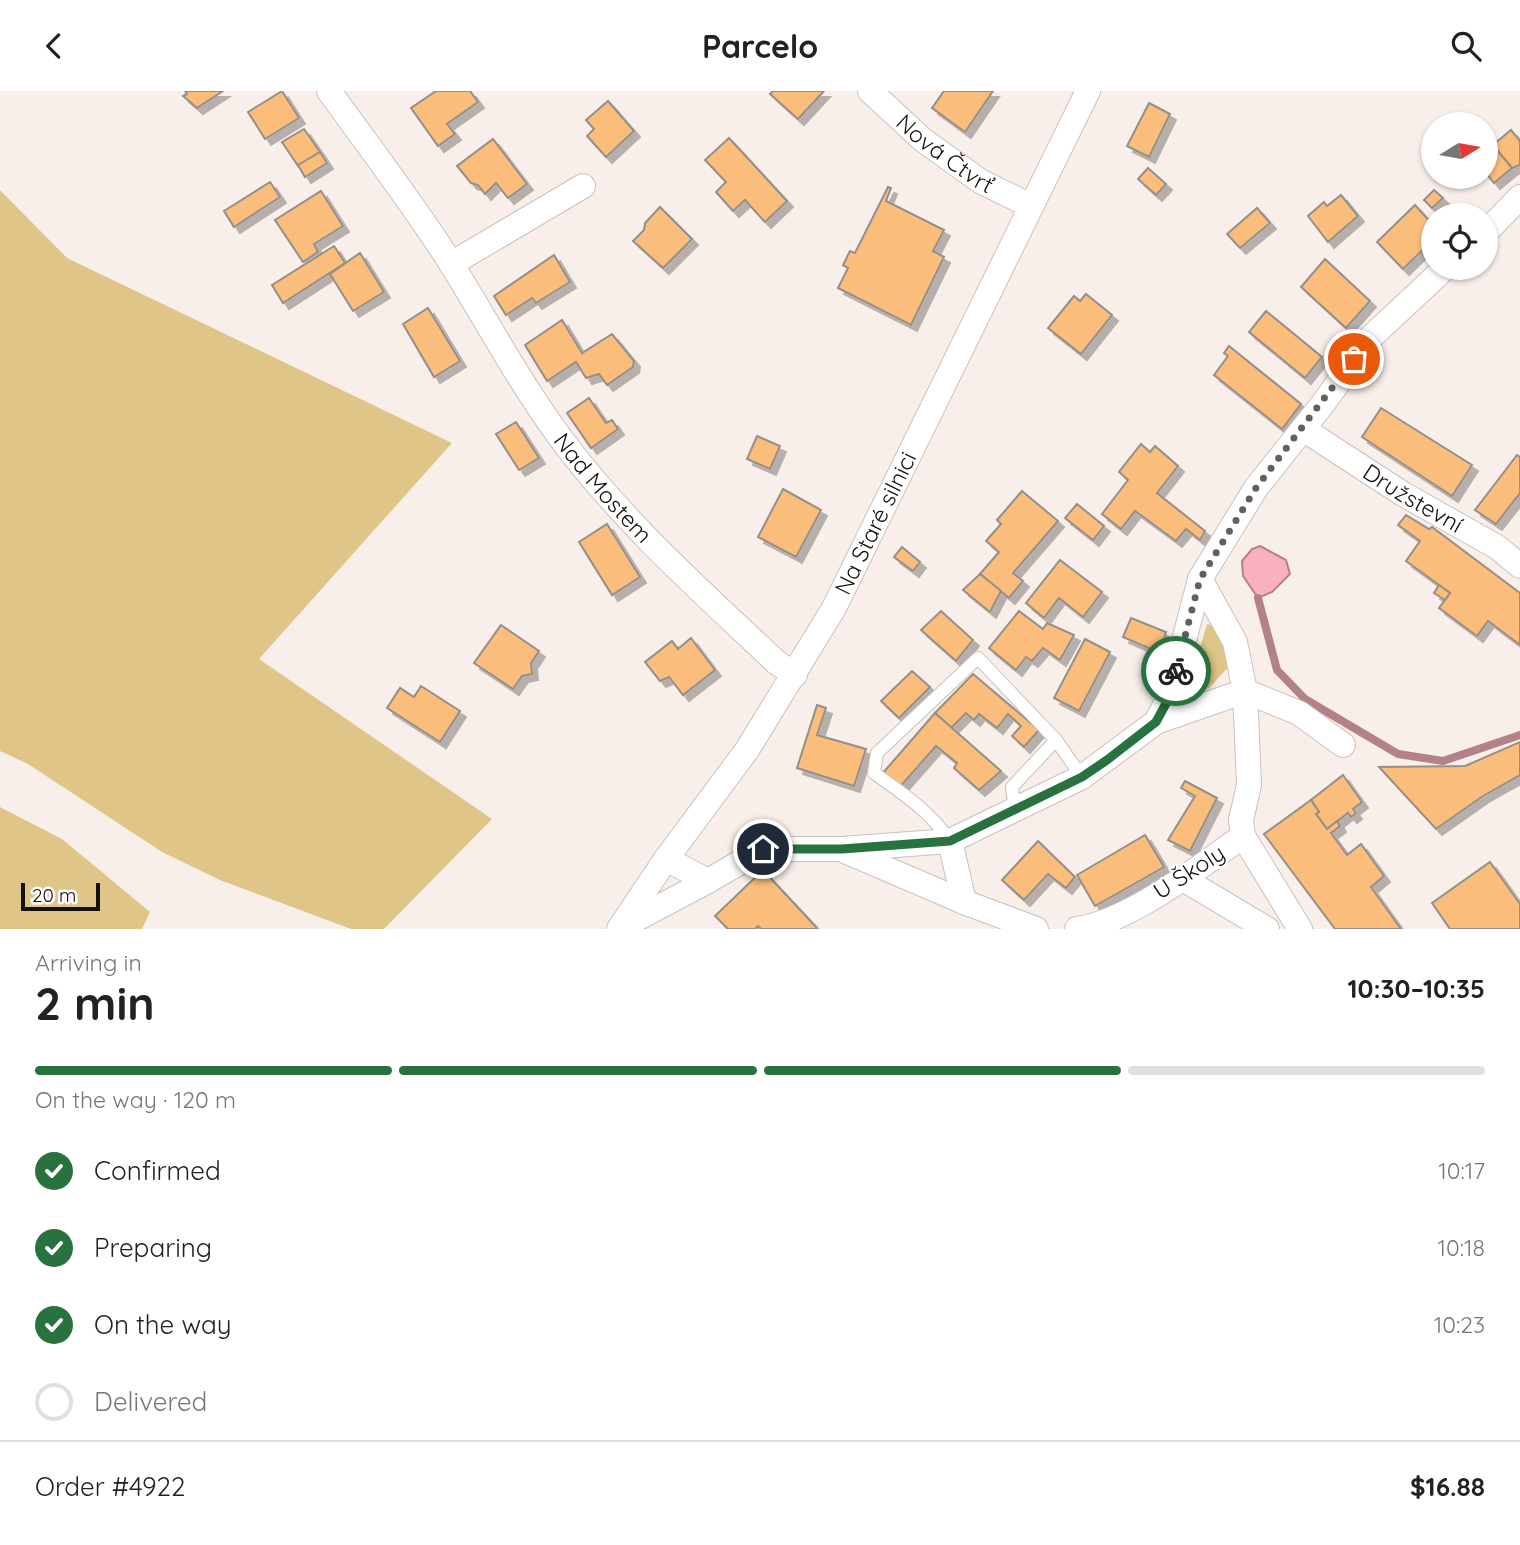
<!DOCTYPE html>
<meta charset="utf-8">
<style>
:root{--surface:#fff;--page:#f6f6f6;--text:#222;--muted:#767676;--line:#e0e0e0;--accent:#28723f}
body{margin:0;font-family:Quicksand,sans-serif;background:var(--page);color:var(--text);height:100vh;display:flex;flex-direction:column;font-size:26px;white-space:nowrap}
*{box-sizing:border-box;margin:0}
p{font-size:23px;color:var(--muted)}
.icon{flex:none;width:38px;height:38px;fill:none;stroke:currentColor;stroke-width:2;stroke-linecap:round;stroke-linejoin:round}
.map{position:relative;height:838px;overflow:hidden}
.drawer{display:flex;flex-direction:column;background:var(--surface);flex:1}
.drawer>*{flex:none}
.needle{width:46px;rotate:79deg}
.fabs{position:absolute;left:1421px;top:21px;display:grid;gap:14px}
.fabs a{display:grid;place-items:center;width:77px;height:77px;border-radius:50%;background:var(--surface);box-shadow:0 2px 5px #0004;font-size:35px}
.scale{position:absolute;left:21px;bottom:18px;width:79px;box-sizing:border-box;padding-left:7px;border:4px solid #13100f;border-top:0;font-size:19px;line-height:24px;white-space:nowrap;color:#13100f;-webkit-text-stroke:5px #fff;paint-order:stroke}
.pin{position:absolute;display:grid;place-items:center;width:60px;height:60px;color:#fff;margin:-30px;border:4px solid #fff;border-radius:50%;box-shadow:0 2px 7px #0007}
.courier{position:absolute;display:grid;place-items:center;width:70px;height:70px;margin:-35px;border:5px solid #28723f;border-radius:50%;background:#fff;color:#222;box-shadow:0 2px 9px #0007}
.overview em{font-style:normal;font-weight:700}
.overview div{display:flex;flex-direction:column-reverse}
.overview{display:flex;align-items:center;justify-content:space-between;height:119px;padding:0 35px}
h1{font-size:46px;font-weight:700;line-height:52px}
.bar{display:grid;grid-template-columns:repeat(4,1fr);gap:10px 7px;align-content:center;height:84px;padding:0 35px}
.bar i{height:9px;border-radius:5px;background:var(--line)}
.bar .active{background:var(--accent)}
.bar p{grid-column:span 4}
.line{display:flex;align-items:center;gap:18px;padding:0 35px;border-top:2px solid var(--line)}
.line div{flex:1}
ol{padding:0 35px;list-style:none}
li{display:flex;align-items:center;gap:21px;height:77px}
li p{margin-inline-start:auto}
li .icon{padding:7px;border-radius:50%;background:var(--accent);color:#fff;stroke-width:4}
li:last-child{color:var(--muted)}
li i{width:38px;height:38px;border:4px solid var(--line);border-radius:50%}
header{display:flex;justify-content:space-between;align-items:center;height:91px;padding:0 35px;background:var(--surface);font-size:32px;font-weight:700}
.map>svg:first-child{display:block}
.green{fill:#dfc688}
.water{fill:#f9b0bf;stroke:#b4808a;stroke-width:2}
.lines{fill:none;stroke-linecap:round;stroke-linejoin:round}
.stream{stroke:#b4808a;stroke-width:8}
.building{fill:#fabd7c;stroke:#958f88;stroke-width:2;filter:url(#shadow)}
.service-casing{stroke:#cac1bc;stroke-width:14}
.minor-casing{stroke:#cac1bc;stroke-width:26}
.service{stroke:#fff;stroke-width:12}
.minor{stroke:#fff;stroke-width:24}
.done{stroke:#645e5c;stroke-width:7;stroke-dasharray:0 12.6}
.route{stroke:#28723f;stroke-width:9}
.labels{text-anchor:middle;stroke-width:5;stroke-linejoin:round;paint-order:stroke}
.street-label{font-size:23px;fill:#13100f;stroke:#fff}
</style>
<header><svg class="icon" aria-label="back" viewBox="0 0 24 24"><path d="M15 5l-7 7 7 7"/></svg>Parcelo<svg class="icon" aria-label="search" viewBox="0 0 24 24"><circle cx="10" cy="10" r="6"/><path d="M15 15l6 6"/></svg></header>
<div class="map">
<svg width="1520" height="838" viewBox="0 0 1520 838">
<defs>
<filter id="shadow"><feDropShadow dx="6" dy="6" stdDeviation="0" flood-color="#0004"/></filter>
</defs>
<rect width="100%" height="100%" fill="#f9efea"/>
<g class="green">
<polygon points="0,99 67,167 452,352 259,568 492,728 384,838 351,838 220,789 162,761 28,673 0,660"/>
<polygon points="1207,533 1223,538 1235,569 1208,598 1190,590"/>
<polygon points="0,716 62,748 150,821 142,838 0,838"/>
</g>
<polygon class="water" points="1260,455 1286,469 1290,483 1272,501 1258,507 1243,485 1242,470 1252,458"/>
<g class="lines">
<polyline class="stream" points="1258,507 1277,579 1305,608 1398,663 1443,670 1520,644"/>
</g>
<g class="building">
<polygon points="185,0 223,0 197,17 183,5 187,3"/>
<polygon points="282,0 299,27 265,48 248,21"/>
<polygon points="436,0 470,0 478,11 447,33 455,43 438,55 411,17"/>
<polygon points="773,0 824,0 798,28 770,3"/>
<polygon points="944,0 993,0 965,41 932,17"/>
<polygon points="608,10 634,40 606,66 587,45 594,38 586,29"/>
<polygon points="1149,12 1170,23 1149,66 1127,55"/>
<polygon points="304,38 320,61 298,75 282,51"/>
<polygon points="1511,39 1520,50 1520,74 1512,77 1493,54"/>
<polygon points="1486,46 1512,77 1494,92 1486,82"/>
<polygon points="729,47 787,110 765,131 745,109 733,120 716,101 726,91 705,69"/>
<polygon points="493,48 527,93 508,107 496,92 485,103 478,94 471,92 457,75"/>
<polygon points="320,61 327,72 305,86 298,74"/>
<polygon points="1148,77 1166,93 1156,104 1138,88"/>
<polygon points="270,91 280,106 234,136 224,120"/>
<polygon points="888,96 891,97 886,110 944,139 933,160 944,166 911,234 838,197 848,177 843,174 850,160 855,162"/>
<polygon points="1434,99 1443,107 1432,117 1424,109"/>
<polygon points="321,100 343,135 314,153 318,161 303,171 275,129"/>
<polygon points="1341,104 1358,125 1328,151 1308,125 1324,111 1327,115"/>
<polygon points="1415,114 1433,134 1433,149 1403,178 1377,151"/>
<polygon points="660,116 692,148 663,177 633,150 644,139 645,132"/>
<polygon points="1257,117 1270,132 1240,157 1227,143"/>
<polygon points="334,155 345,172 283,212 272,194"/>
<polygon points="360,162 384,201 353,220 330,183"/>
<polygon points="554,164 570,191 536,212 532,207 506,224 494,205"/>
<polygon points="1325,168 1370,210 1346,237 1301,196"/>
<polygon points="1086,203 1112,224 1081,263 1048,237 1074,205 1080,210"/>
<polygon points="428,217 460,270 434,286 403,233"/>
<polygon points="1266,220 1322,266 1305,287 1249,241"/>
<polygon points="562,229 582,262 612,243 634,270 633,276 607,294 599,283 586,287 576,271 547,290 525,254"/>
<polygon points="1229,255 1301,313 1282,338 1214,284 1228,265 1224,262"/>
<polygon points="589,307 606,332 612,329 618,338 591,357 567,322"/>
<polygon points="1381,317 1472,374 1452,405 1362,346"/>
<polygon points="516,331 539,367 519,379 496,343"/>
<polygon points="757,345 780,355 770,378 747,368"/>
<polygon points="1141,353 1150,361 1155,355 1178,375 1157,402 1205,440 1200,449 1186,438 1176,450 1135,420 1121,438 1102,423 1128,389 1119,381"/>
<polygon points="1517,364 1520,366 1520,402 1496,433 1475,419"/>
<polygon points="783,398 821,419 796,466 758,446"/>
<polygon points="1022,400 1058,430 1013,482 1023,490 1009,507 980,483 999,461 986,450 1001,433 997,429"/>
<polygon points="1077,413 1104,435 1093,449 1065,427"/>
<polygon points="1406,424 1429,438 1432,436 1520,502 1520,554 1488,530 1477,545 1439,517 1450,502 1406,470 1420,450 1398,434"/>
<polygon points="607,433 640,486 612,504 579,451"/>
<polygon points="902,456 920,471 913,480 894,466"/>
<polygon points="1060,469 1102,501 1083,526 1059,507 1044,527 1026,512"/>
<polygon points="980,483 1001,500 990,521 963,499"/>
<polygon points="1439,494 1450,502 1445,509 1434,502"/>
<polygon points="941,520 973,549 956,570 921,539"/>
<polygon points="1019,520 1043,538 1047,532 1074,544 1060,569 1043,557 1032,570 1026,566 1016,579 989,557"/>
<polygon points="1131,527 1166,541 1160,562 1123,546"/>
<polygon points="501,534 539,560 531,572 532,583 522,585 513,598 474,572"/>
<polygon points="691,547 715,579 683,604 669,586 660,590 645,571 672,550 678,558"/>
<polygon points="1085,548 1110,561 1079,620 1054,607"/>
<polygon points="912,580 930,596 899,627 881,610"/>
<polygon points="973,583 1039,639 1024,656 1012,645 1021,635 1008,623 997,637 979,623 974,629 966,622 951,637 935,622"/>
<polygon points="421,595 460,620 440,651 387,617 400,597 414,606"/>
<polygon points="817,614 826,617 817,644 866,658 854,695 797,677"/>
<polygon points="935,622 1001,680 979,699 954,677 957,672 936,655 899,697 882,683"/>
<polygon points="1520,651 1520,684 1483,705 1436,738 1379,676 1465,675"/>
<polygon points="1343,684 1362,711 1353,718 1356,722 1351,726 1348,722 1327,738 1316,723 1319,721 1311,709"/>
<polygon points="1185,690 1217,707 1190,760 1168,749 1195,705 1181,697"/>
<polygon points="1311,709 1319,721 1316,723 1327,738 1337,730 1340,735 1331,742 1347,764 1361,753 1384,785 1371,796 1401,838 1335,838 1264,743"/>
<polygon points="1145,744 1164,776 1095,815 1077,784"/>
<polygon points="1038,750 1075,786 1066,797 1048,783 1024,809 1002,789"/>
<polygon points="1490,771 1520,813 1520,838 1450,838 1432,812"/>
<polygon points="763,779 817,837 816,838 761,838 758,835 755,838 728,838 715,825"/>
</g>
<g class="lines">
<defs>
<g id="service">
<polyline points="1015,719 1012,696 1056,649"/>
<path d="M950,750C930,720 903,703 874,682L877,662L978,567L1056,649L1082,686"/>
</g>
<g id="minor">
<path id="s1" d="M329,0C370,57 414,114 452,174C488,232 521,294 562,349C624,432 701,500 776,571L795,584"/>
<path id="s2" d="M870,0L923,49L980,90L1029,114"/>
<polyline points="1486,141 1520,106"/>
<polyline points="451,173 583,95"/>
<path id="s3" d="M1303,338L1403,403L1497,456L1520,475"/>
<polyline points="1156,631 1169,607 1200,488"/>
<polyline points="1343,654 1299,622 1245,600 1235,551 1200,488 1256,397 1325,310 1369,248 1445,177"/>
<polyline points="1243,745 1300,838"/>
<polyline points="950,750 964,811"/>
<polyline points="845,760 964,811 1036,838"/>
<path d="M666,768L708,790L763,758H842L950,750L1082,686L1156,631L1245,600L1249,694L1241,729L1243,745C1201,775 1127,832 1077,838"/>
<polyline points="1183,788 1267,838"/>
<polyline points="625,834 708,790"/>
<path id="s4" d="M619,838L666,768L747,659L834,517L1088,0"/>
</g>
</defs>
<use href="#service" class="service-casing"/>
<use href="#minor" class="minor-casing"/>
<use href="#service" class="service"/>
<use href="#minor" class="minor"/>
</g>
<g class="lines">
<polyline class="done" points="1176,580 1200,488 1256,397 1354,268"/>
<polyline class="route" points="763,758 842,758 950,750 1082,686 1107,669 1156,631 1169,607 1176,580"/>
</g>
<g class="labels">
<g class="street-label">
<text dy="8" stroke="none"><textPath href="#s2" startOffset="98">Nová Čtvrť</textPath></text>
<text dy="8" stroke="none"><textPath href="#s1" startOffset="483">Nad Mostem</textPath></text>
<text dy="8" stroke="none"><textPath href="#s3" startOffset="130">Družstevní</textPath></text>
<text dy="8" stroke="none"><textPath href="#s4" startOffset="481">Na Staré silnici</textPath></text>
<text transform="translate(1189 781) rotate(-33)" y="8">U Školy</text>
</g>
</g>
</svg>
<div class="fabs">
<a><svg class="needle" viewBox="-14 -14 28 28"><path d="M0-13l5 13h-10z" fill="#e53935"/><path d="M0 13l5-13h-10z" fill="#767676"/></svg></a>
<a><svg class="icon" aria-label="locate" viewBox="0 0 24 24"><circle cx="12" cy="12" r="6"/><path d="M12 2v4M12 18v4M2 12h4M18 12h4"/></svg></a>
</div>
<div class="scale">20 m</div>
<div class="pin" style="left:1354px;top:268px;background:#ea580c"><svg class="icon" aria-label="bag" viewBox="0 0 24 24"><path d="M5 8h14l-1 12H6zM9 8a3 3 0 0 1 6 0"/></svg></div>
<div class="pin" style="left:763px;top:758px;background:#1f2937"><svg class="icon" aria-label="home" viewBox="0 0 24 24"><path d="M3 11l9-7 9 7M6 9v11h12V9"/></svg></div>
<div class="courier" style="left:1176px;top:580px"><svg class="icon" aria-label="bike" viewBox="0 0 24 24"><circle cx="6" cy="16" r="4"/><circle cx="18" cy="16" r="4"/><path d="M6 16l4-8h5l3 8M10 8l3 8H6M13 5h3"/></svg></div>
</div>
<section class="drawer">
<div class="overview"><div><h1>2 min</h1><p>Arriving in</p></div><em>10:30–10:35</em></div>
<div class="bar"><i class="active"></i><i class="active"></i><i class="active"></i><i></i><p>On the way · 120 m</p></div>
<ol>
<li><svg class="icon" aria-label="check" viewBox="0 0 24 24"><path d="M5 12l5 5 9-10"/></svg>Confirmed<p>10:17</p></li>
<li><svg class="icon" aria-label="check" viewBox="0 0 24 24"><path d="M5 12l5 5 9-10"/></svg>Preparing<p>10:18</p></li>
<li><svg class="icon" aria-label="check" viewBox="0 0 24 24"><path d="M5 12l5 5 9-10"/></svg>On the way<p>10:23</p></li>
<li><i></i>Delivered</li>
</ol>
<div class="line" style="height:91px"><div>Order #4922</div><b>$16.88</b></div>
</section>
